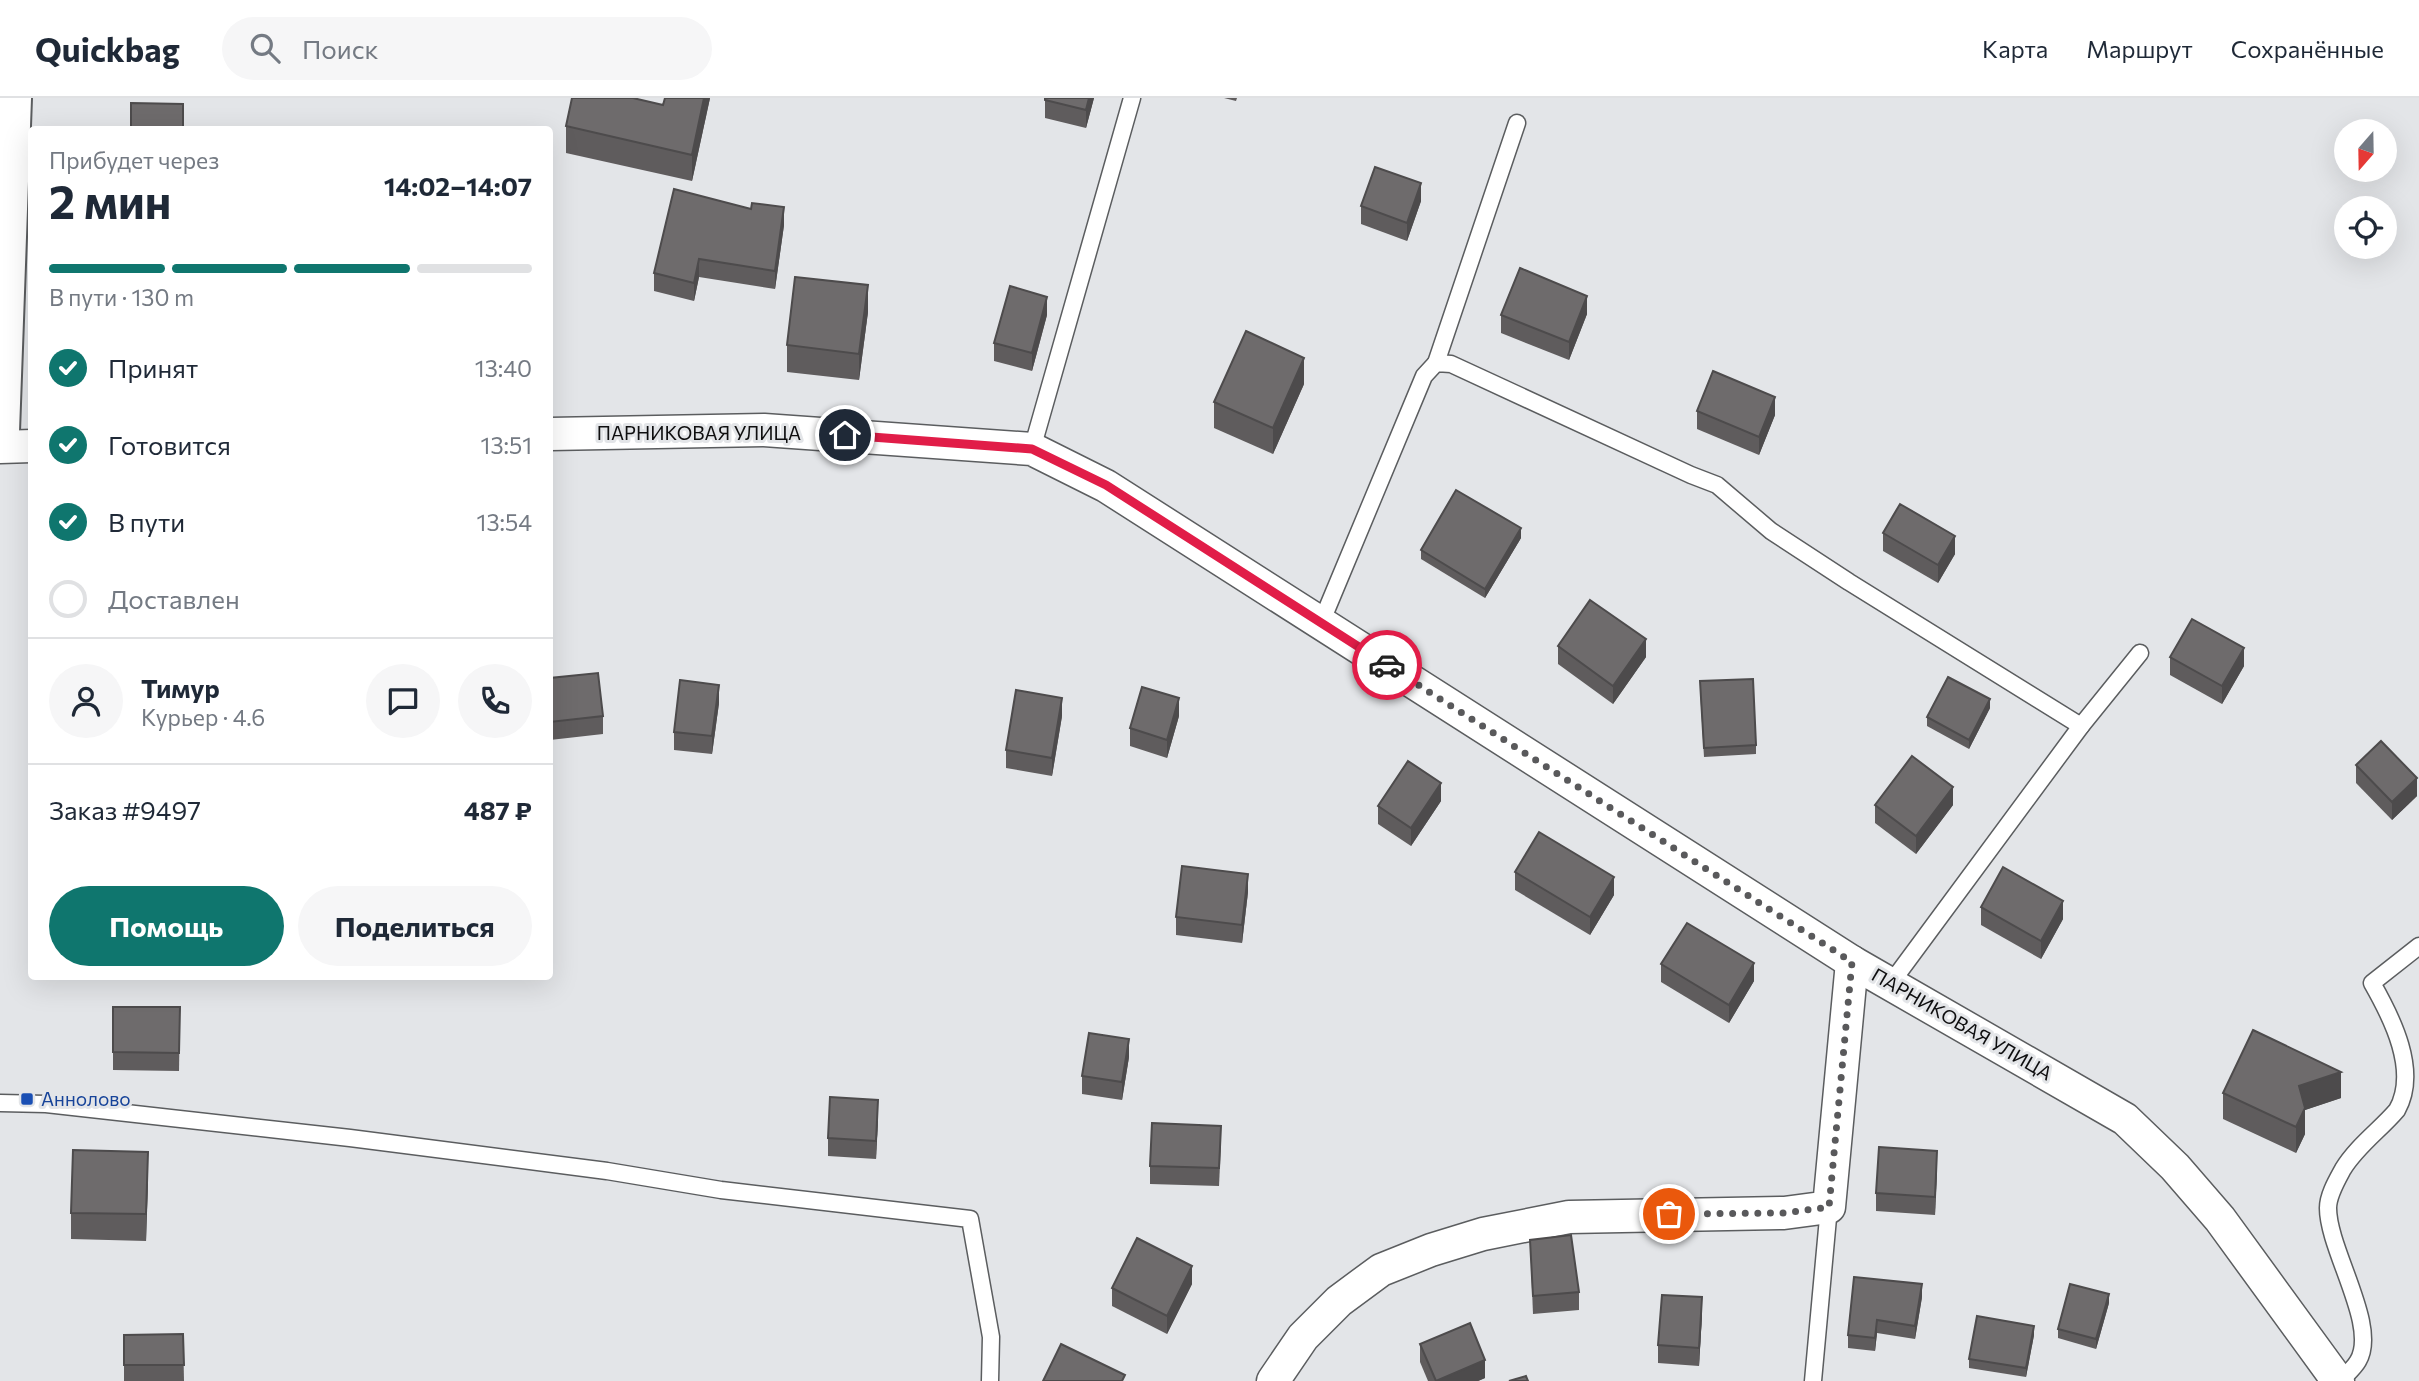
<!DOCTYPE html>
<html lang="ru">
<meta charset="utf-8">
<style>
:root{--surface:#fff;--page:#f6f6f7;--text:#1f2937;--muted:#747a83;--line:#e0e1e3;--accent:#0f766e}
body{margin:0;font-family:Commissioner,sans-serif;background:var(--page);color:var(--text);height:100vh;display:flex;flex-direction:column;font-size:26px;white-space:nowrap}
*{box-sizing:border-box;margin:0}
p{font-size:23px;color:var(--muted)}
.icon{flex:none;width:38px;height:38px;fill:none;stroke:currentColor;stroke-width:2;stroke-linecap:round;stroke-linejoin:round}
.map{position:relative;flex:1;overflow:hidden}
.panel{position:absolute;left:28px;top:28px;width:525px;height:854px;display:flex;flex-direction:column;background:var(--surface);border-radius:7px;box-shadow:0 7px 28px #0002}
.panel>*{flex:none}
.needle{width:46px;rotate:200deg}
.tools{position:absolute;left:2334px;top:21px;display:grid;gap:14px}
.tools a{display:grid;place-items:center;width:63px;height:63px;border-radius:50%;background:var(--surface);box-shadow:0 7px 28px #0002;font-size:35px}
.pin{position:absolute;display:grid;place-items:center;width:60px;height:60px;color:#fff;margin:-30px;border:4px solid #fff;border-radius:50%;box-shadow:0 2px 7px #0007}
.courier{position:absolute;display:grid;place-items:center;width:70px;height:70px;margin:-35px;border:5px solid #e11d48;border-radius:50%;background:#fff;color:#222;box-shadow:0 2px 9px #0007}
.head em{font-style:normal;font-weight:700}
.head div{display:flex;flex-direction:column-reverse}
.head{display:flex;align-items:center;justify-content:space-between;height:119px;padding:0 21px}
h1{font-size:46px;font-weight:700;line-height:52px}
.bar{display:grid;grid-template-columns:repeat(4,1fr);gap:10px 7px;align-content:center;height:84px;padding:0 21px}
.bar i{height:9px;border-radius:5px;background:var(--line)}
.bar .current{background:var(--accent)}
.bar p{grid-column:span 4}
.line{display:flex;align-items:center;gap:18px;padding:0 21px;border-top:2px solid var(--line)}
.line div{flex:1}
.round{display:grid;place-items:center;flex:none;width:74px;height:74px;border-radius:37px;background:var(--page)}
ol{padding:0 21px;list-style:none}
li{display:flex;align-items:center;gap:21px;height:77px}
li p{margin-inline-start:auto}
li .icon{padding:7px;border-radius:50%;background:var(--accent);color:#fff;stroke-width:4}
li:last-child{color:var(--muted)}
li i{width:38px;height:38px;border:4px solid var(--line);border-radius:50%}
.primary-button{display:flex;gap:14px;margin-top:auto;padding:14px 21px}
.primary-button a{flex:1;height:80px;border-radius:42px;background:var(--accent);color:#fff;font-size:28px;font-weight:700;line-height:80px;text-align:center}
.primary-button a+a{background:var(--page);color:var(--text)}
header{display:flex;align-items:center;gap:42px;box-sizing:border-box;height:98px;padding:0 35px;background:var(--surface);border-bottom:2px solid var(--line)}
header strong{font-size:33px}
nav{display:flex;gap:38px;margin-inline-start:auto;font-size:24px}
.search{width:490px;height:63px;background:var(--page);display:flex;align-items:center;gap:18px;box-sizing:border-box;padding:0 24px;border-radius:38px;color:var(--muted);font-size:26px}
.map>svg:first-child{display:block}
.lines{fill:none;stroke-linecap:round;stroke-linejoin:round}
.lane-casing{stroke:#5b5d5f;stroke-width:19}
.street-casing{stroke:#5b5d5f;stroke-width:35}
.secondary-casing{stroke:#5b5d5f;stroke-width:42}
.lane{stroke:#fff;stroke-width:16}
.street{stroke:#fff;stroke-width:32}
.secondary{stroke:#fff;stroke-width:38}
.wall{fill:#5f5c5d}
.shaded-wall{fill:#4d4b4c}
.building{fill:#6e6b6c;stroke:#4d4b4c;stroke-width:2}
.done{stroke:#59595b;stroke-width:7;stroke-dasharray:0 12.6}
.route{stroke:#e11d48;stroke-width:9}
.transit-dot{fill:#1a4fb4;stroke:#e3e5e8;stroke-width:2.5}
.labels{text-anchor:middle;stroke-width:6;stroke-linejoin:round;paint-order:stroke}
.street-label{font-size:19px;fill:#0e0e0f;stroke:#e3e5e8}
.transit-label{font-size:19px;fill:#164399;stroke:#e3e5e8;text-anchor:start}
</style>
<header>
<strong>Quickbag</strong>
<div class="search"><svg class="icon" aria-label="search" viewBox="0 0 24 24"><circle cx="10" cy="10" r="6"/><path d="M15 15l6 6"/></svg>Поиск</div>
<nav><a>Карта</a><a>Маршрут</a><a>Сохранённые</a></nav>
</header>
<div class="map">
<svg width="2419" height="1283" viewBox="0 0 2419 1283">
<rect width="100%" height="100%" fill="#e3e5e8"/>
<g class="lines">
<defs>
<g id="lane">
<polyline points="1436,265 1517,25"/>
<polyline points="1032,351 1132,0"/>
<polyline points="1321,525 1424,278 1436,265 1451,266 1691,377 1717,387 1771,433 1849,484 2081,628"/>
<polyline points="1891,885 2081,628 2140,555"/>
<polyline points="0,1005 46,1006 350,1040 607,1073 721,1092 970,1121 991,1239 990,1283"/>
<polyline points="1813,1283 1829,1109"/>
<path d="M2340,1283C2346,1277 2354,1270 2358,1263C2379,1228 2328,1152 2328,1110C2328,1097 2337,1082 2343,1071C2357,1048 2380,1032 2397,1012C2419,973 2392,920 2372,885L2419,848"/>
</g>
<g id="street">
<polyline points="550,336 764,332 1032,351 1106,388 1852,864 2125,1021 2175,1069 2220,1121 2338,1283"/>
<polyline points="0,349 32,348"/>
<polyline points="1273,1283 1303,1239 1339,1203 1381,1172 1431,1152 1483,1136 1569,1119 1784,1115 1829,1109 1852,864"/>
</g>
<polyline id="secondary" points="0,333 12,0"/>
</defs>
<use href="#lane" class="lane-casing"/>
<use href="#street" class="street-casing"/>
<use href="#secondary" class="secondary-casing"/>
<use href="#lane" class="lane"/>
<use href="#street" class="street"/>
<use href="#secondary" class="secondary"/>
</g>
<g class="wall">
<polygon points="710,0 692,83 566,55 566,28"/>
<polygon points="1045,0 1094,0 1086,30 1045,20"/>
<polygon points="1224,0 1237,0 1236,3"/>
<polygon points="1421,103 1407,143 1361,126 1361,108"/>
<polygon points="784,127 775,191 699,179 694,203 654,193 654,175"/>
<polygon points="868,214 859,282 787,274 787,247"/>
<polygon points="1587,216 1569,262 1501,235 1501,217"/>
<polygon points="1047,217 1032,273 994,263 994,245"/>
<polygon points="1304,286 1273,356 1214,330 1214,304"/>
<polygon points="1697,313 1775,317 1759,357 1697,331"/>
<polygon points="1883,435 1955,456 1938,485 1883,453"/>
<polygon points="1521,440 1485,500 1421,461 1421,452"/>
<polygon points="1558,548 1646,559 1613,606 1558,566"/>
<polygon points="2170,559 2244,568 2222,606 2170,577"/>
<polygon points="550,580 603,618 603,636 550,642"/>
<polygon points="1700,592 1756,647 1756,656 1704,659"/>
<polygon points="719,605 712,656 674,652 674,634"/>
<polygon points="1990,610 1969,651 1927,628 1927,619"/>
<polygon points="1062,618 1052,678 1006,670 1006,652"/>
<polygon points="1179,618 1167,660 1130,648 1130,630"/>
<polygon points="2356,667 2417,698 2392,722 2356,685"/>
<polygon points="1441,703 1411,748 1378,726 1378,708"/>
<polygon points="1875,707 1953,707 1916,756 1875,725"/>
<polygon points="1515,774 1614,797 1590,837 1515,792"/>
<polygon points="1248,794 1242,845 1176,837 1176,819"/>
<polygon points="1981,809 2063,821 2041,861 1981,827"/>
<polygon points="1661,866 1754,883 1729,925 1661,884"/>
<polygon points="113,909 180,909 179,973 113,972"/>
<polygon points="1129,959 1122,1002 1082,996 1082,978"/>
<polygon points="2223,995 2341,1000 2305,1012 2305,1036 2296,1055 2223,1021"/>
<polygon points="878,1020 876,1061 828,1058 828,1040"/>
<polygon points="1221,1046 1219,1088 1150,1086 1150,1068"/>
<polygon points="1937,1071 1935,1117 1876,1113 1876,1095"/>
<polygon points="148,1080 146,1143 71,1141 71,1115"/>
<polygon points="1530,1142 1579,1194 1579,1212 1533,1216"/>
<polygon points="1192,1186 1167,1236 1112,1208 1112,1190"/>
<polygon points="1922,1199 1915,1241 1877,1235 1875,1253 1848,1250 1848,1237"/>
<polygon points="2109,1205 2096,1251 2058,1240 2058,1231"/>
<polygon points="1702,1217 1699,1268 1658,1265 1658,1247"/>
<polygon points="183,1236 184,1283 124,1283 124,1237"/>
<polygon points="2034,1237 2026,1279 1969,1270 1969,1261"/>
<polygon points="1420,1246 1485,1280 1478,1283 1428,1283 1420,1264"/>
</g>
<g class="shaded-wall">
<polygon points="704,0 710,0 692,83 692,57"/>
<polygon points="1089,0 1094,0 1086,30 1086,12"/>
<polygon points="1421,85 1421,103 1407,143 1407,125"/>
<polygon points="784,109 784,127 775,191 775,173"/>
<polygon points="699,161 699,179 694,203 694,185"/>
<polygon points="868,187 868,214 859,282 859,256"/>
<polygon points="1587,198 1587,216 1569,262 1569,244"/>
<polygon points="1047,199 1047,217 1032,273 1032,255"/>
<polygon points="1304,260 1304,286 1273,356 1273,330"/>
<polygon points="1775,299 1775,317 1759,357 1759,339"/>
<polygon points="1521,430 1521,440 1485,500 1485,491"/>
<polygon points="1955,438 1955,456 1938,485 1938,467"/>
<polygon points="1646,541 1646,559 1613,606 1613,588"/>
<polygon points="2244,550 2244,568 2222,606 2222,588"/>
<polygon points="719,587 719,605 712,656 712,638"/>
<polygon points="1062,600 1062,618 1052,678 1052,660"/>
<polygon points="1179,600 1179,618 1167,660 1167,642"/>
<polygon points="1990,601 1990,610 1969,651 1969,642"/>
<polygon points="2417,680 2417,698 2392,722 2392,704"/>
<polygon points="1441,685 1441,703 1411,748 1411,730"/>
<polygon points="1953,689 1953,707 1916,756 1916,738"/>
<polygon points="1248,776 1248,794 1242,845 1242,827"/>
<polygon points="1614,779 1614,797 1590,837 1590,819"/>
<polygon points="2063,803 2063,821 2041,861 2041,843"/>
<polygon points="1754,865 1754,883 1729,925 1729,907"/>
<polygon points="1129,941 1129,959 1122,1002 1122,984"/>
<polygon points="2341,974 2341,1000 2305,1012 2305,1036 2296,1055 2296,1029 2299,988"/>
<polygon points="878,1002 878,1020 876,1061 876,1043"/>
<polygon points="1937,1053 1937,1071 1935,1117 1935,1099"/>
<polygon points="148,1054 148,1080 146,1143 146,1116"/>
<polygon points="1192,1168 1192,1186 1167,1236 1167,1218"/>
<polygon points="1922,1186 1922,1199 1915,1241 1915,1228"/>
<polygon points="2109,1196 2109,1205 2096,1251 2096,1241"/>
<polygon points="1702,1199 1702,1217 1699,1268 1699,1250"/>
<polygon points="1877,1222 1877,1235 1875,1253 1875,1240"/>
<polygon points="2034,1228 2034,1237 2026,1279 2026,1270"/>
<polygon points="1485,1262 1485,1280 1478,1283 1436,1283"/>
</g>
<g class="building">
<polygon points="572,0 633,0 663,7 665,0 704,0 692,57 566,28"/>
<polygon points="1045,0 1089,0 1086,12 1045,2"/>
<polygon points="131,5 183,6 183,32 131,32"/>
<polygon points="1375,69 1421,85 1407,125 1361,108"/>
<polygon points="674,91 751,111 752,105 784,109 775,173 699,161 694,185 654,175"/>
<polygon points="1520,170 1587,198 1569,244 1501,217"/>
<polygon points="795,179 868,187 859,256 787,247"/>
<polygon points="1010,188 1047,199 1032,255 994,245"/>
<polygon points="1246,233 1304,260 1273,330 1214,304"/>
<polygon points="1713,273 1775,299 1759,339 1697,313"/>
<polygon points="1456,392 1521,430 1485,491 1421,452"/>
<polygon points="1900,406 1955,438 1938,467 1883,435"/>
<polygon points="1590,502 1646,541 1613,588 1558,548"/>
<polygon points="2192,521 2244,550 2222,588 2170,559"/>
<polygon points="598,575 603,618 550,624 550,580"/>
<polygon points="1948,579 1990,601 1969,642 1927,619"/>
<polygon points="1753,581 1756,647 1704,650 1700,583"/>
<polygon points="680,582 719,587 712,638 674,634"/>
<polygon points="1142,589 1179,600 1167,642 1130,630"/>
<polygon points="1016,592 1062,600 1052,660 1006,652"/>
<polygon points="2381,643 2417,680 2392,704 2356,667"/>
<polygon points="1912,658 1953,689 1916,738 1875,707"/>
<polygon points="1408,663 1441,685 1411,730 1378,708"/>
<polygon points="1539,734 1614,779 1590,819 1515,774"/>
<polygon points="1182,768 1248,776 1242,827 1176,819"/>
<polygon points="2003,769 2063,803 2041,843 1981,809"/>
<polygon points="1687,825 1754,865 1729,907 1661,866"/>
<polygon points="113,909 180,909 179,955 113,954"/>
<polygon points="2253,932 2341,974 2299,988 2305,1010 2296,1029 2223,995"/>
<polygon points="1089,935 1129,941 1122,984 1082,978"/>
<polygon points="830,999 878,1002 876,1043 828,1040"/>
<polygon points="1152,1025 1221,1028 1219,1070 1150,1068"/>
<polygon points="1879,1049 1937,1053 1935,1099 1876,1095"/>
<polygon points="73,1052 148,1054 146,1116 71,1115"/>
<polygon points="1571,1137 1579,1194 1533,1198 1530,1142"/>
<polygon points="1137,1140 1192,1168 1167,1218 1112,1190"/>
<polygon points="1854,1179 1922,1186 1915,1228 1877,1222 1875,1240 1848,1237"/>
<polygon points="2070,1186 2109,1196 2096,1241 2058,1231"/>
<polygon points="1662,1197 1702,1199 1699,1250 1658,1247"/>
<polygon points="1977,1218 2034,1228 2026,1270 1969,1261"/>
<polygon points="1470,1225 1485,1262 1436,1283 1420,1246"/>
<polygon points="183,1236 184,1267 124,1267 124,1237"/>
<polygon points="1061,1246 1125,1277 1122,1283 1043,1283"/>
<polygon points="1526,1278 1528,1283 1509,1283"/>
</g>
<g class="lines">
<polyline class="done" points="1387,567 1852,864 1829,1109 1784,1115 1669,1116"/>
<polyline class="route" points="845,337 1032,351 1106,387 1387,567"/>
</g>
<rect class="transit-dot" x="20" y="994" width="14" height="14" rx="3.5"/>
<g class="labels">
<g class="street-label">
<text x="699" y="342">ПАРНИКОВАЯ УЛИЦА</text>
<text transform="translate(1962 926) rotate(30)" y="7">ПАРНИКОВАЯ УЛИЦА</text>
</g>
<g class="transit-label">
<text x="41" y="1008">Аннолово</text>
</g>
</g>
</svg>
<div class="tools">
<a><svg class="needle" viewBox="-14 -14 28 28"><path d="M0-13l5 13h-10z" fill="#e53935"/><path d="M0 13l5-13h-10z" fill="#747a83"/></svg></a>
<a><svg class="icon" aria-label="locate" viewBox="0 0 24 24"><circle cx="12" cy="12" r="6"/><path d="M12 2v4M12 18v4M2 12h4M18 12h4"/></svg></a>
</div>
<div class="pin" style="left:1669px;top:1116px;background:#ea580c"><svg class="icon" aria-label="bag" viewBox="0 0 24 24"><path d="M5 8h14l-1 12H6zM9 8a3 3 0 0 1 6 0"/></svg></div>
<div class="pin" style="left:845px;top:337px;background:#1f2937"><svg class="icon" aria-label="home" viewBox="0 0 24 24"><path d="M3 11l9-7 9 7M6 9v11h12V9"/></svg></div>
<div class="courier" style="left:1387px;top:567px"><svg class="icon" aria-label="car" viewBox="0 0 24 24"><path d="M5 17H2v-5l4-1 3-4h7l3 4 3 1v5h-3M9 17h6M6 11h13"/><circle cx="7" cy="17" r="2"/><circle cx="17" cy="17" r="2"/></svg></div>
<section class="panel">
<div class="head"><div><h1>2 мин</h1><p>Прибудет через</p></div><em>14:02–14:07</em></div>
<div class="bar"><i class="current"></i><i class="current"></i><i class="current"></i><i></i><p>В пути · 130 m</p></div>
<ol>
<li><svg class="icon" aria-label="check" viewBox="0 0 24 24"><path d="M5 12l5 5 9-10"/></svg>Принят<p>13:40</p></li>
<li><svg class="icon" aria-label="check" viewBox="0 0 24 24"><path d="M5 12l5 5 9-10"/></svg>Готовится<p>13:51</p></li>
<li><svg class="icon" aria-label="check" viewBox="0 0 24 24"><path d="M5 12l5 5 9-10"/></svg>В пути<p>13:54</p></li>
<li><i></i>Доставлен</li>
</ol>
<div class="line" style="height:126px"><a class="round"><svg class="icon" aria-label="person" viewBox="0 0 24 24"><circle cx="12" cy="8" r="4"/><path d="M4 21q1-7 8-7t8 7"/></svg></a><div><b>Тимур</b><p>Курьер · 4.6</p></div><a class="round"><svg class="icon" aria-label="chat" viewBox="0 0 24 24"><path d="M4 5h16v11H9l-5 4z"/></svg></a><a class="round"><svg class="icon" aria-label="phone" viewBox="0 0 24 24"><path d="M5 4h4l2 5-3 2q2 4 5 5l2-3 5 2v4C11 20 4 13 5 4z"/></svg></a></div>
<div class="line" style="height:91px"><div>Заказ #9497</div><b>487 ₽</b></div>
<div class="primary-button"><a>Помощь</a><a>Поделиться</a></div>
</section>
</div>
